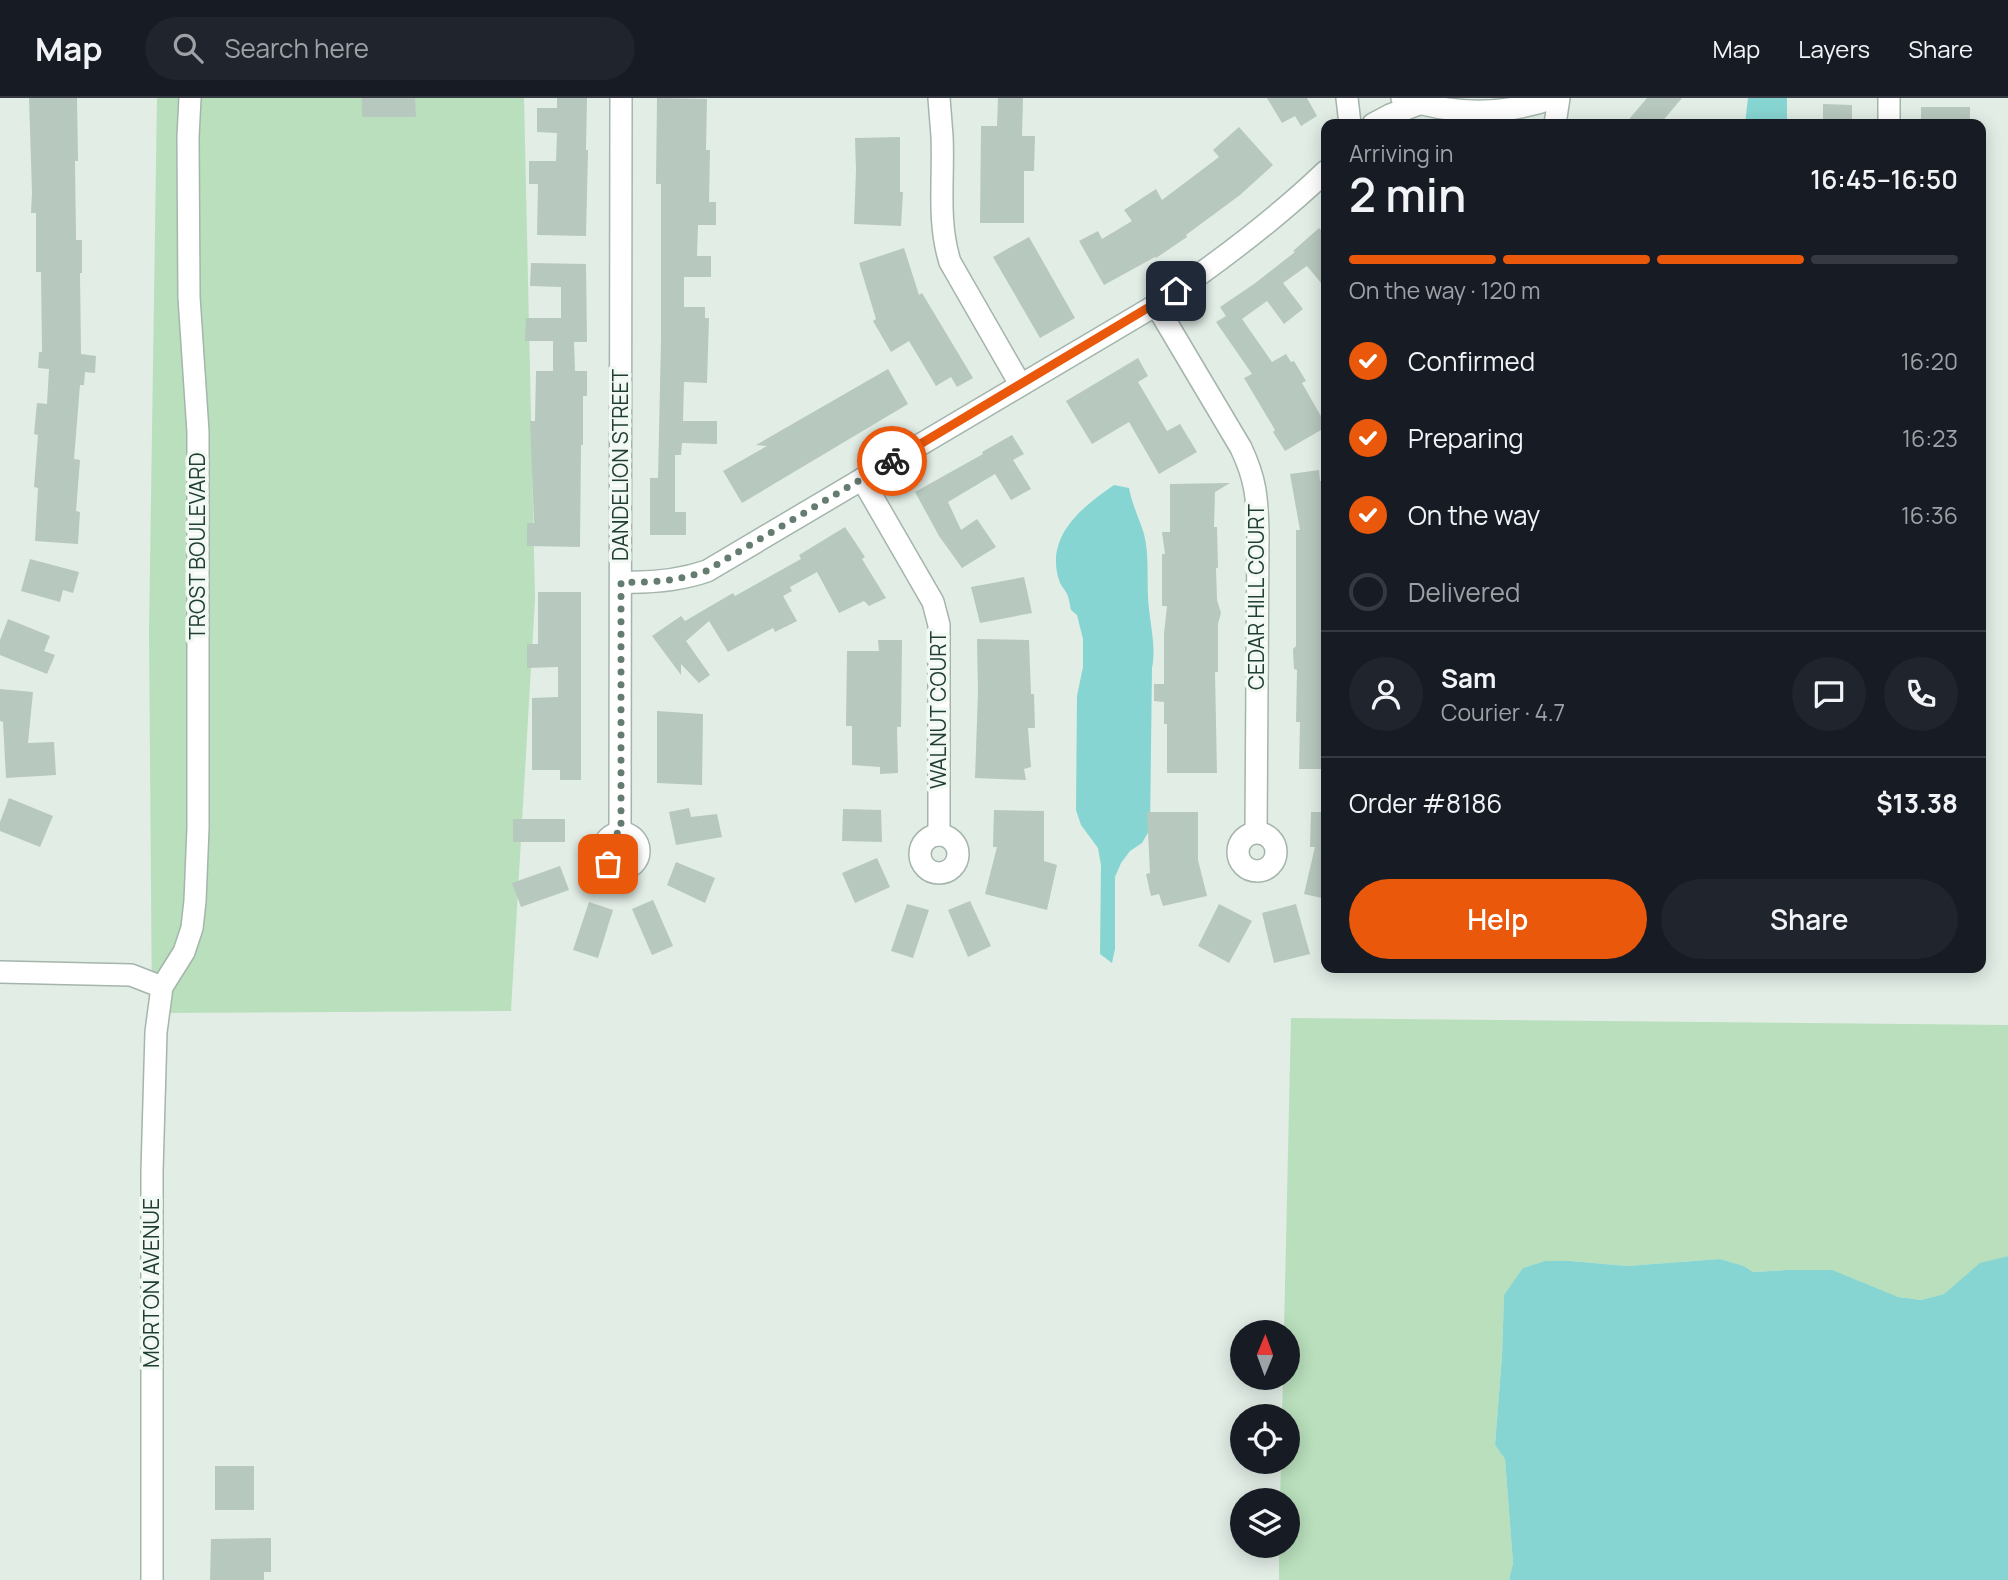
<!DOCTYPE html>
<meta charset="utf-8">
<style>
:root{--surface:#171b24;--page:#20242c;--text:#f1f3f6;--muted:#9ea1a6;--line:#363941;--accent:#ea580c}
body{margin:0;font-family:Manrope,sans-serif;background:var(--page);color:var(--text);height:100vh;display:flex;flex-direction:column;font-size:26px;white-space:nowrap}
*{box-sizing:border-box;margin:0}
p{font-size:23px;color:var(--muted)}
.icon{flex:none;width:38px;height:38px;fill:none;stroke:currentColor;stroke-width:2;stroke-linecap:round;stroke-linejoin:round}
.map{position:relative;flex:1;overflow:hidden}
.panel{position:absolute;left:1321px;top:21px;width:665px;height:854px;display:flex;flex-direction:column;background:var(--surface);border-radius:14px;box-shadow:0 4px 18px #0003}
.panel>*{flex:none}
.needle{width:46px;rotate:1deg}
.fabs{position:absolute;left:1230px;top:1222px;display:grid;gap:14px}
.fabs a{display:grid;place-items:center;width:70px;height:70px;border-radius:50%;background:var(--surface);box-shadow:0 4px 18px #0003;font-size:35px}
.pin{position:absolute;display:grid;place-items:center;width:60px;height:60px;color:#fff;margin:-30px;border-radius:14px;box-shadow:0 4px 10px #0006}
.courier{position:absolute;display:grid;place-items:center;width:70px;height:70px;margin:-35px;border:5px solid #ea580c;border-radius:50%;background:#fff;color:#222;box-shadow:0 2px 9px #0007}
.overview em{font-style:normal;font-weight:600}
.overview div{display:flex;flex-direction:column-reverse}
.overview{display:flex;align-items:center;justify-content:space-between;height:119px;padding:0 28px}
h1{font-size:46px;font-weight:600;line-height:52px}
.bar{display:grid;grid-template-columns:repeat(4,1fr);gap:10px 7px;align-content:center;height:84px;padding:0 28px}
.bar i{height:9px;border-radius:5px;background:var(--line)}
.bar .selected{background:var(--accent)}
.bar p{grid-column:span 4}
.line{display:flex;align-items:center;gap:18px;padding:0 28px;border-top:2px solid var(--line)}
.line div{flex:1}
.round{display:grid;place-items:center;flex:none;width:74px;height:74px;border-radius:37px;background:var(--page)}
ol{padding:0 28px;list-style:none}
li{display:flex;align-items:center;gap:21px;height:77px}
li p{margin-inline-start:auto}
li .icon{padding:7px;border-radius:50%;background:var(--accent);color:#fff;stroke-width:4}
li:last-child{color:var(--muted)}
li i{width:38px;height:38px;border:4px solid var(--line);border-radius:50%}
.primary-button{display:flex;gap:14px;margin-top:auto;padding:14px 28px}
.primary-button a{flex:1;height:80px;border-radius:42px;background:var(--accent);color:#fff;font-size:28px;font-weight:600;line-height:80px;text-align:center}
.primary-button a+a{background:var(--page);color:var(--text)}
header{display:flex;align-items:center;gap:42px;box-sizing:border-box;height:98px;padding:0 35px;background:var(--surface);border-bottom:2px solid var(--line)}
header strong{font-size:33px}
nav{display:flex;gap:38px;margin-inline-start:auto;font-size:24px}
.search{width:490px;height:63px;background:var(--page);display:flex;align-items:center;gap:18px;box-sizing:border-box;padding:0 24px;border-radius:38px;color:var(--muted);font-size:26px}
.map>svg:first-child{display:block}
.green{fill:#b9dfbc}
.water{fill:#87d5d2}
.building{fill:#b7c8be}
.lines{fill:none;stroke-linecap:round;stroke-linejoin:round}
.minor-casing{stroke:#a4b5ac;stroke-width:24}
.minor{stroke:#fff;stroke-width:21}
.done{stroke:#657c70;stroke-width:7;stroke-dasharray:0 12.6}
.route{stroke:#ea580c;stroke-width:9}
.labels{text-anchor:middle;stroke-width:7;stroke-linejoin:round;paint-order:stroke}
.street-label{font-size:21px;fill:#213f31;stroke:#f2f9f4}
</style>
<header>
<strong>Map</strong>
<div class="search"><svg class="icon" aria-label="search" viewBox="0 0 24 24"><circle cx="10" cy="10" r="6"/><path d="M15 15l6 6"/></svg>Search here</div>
<nav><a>Map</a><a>Layers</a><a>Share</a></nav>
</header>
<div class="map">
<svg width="2008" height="1482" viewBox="0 0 2008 1482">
<rect width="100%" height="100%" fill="#e2ede6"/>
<g class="green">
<polygon points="157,0 524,0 535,501 511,913 152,915 149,535"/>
<polygon points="1291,920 2008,927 2008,1158 1980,1166 1944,1196 1921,1202 1898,1199 1788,1172 1753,1174 1744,1168 1720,1161 1627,1168 1571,1163 1545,1163 1524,1170 1504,1197 1502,1258 1495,1347 1505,1361 1513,1465 1509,1482 1279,1482 1279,1447 1288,1447 1288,1402 1280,1402 1281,1363 1288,1363 1288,1318 1282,1318 1283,1279 1288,1279 1288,1234 1284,1234"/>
</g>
<g class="water">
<polygon points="1748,0 1787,0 1787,26 1745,26"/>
<path d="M1114,387L1129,390C1132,406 1139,420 1144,436C1150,460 1146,486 1149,511C1151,530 1156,551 1152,570L1150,731L1142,745L1130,753L1121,765L1115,779V851L1112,865L1100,856L1101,767L1098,750L1081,727L1076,712L1077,598L1083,569V541L1077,517L1071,512C1070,507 1069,500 1067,496C1065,491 1060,487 1059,482C1045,438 1082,409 1114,387Z"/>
<polygon points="2008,1158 2008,1482 1509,1482 1513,1465 1505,1361 1495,1347 1502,1258 1504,1197 1523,1170 1545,1163 1571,1163 1627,1168 1720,1161 1744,1168 1753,1174 1788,1172 1832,1172 1898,1199 1921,1202 1944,1196 1980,1165"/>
</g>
<g class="building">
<polygon points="29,0 77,0 78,63 75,63 76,142 82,142 82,175 80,175 81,256 96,258 95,275 85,274 84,287 80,287 74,361 80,362 76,413 80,414 78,446 35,443 38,390 34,389 38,337 34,336 37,305 47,306 49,271 38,270 39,254 42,254 41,174 36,174 36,115 31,115 32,95"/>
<polygon points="362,0 415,0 416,19 362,19"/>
<polygon points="557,0 587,0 586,52 588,52 586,138 537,137 538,86 529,86 529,63 556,63 557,35 537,34 537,10 557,10"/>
<polygon points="657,0 707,1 706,52 710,52 709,104 716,104 716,127 698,127 697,158 711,158 711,179 684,179 684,209 705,209 705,220 709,220 707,285 684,284 683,323 717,323 717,346 682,345 681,357 675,357 675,414 686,414 686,437 650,437 650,380 658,380 661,242 661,86 656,86"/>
<polygon points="998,0 1023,0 1022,38 1035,38 1034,73 1024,73 1024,125 980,125 981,28 997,28"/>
<polygon points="1267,0 1307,0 1317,18 1301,28 1295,18 1282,25"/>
<polygon points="1647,0 1682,0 1660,26 1625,26"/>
<polygon points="1823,6 1852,7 1852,26 1823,26"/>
<rect x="1921" y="9" width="49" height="17"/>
<polygon points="1239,29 1273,67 1240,97 1186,137 1187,139 1156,160 1155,159 1104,187 1079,143 1098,133 1102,141 1132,123 1124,112 1156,91 1162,102 1219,59 1213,52"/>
<polygon points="900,39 900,94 903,94 901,128 854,126 856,72 855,40"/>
<polygon points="1319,130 1326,138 1326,191 1307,168 1283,185 1303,211 1284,226 1267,203 1242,221 1272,264 1286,256 1291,264 1294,263 1306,283 1302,285 1326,327 1326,329 1285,353 1273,334 1275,332 1244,280 1252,276 1216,224 1226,218 1220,209 1254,186 1295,154 1293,153"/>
<polygon points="1029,139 1075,220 1040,240 993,159"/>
<polygon points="904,150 919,197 922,195 973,280 957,289 951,279 936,288 909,243 891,254 873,223 876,221 859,165"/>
<polygon points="531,165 586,166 587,244 574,244 575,273 587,273 587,298 583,298 583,347 581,347 580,449 527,448 527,425 534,425 530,323 535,323 536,273 553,273 553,243 525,243 526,220 561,220 561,189 530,188"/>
<polygon points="1138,260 1148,278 1138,284 1167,333 1180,326 1197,354 1159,376 1129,324 1092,346 1066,303"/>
<polygon points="888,271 908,306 742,405 723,373 767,348 756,347"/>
<polygon points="1012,337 1024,356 1013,362 1031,391 1011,402 995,376 948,404 961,432 977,421 996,449 962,470 939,438 915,394 983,356 982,354"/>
<polygon points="1319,372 1320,383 1326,382 1326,671 1299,671 1300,624 1296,624 1297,572 1294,571 1293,551 1296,548 1296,432 1300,432 1290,376"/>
<polygon points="1230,385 1215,394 1214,429 1217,429 1218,470 1216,470 1217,502 1221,515 1218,526 1218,574 1215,574 1217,675 1167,675 1167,626 1164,626 1164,604 1154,603 1154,586 1164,586 1164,536 1167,508 1162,508 1162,456 1165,456 1162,434 1170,434 1170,386"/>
<polygon points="845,429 865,459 862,461 886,500 869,508 864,503 839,515 817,474 790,489 792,493 783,498 797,523 775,534 773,530 728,554 709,523 686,543 710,577 699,585 681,566 681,577 652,538 681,518 685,523 733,495 735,498 801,461 799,457"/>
<polygon points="30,461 79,474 73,495 63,492 60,504 21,493"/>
<polygon points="1024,479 1032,515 980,525 971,489"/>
<polygon points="538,494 581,494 581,682 560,682 560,672 532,672 532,600 558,599 558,569 527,570 527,546 538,546"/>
<polygon points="8,521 50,538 44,553 55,557 47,576 0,557 0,542"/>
<polygon points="977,541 1029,542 1031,596 1034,596 1035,630 1028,630 1031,669 1024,671 1026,682 975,680 978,594"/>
<polygon points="878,542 902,542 901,629 897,629 898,675 880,676 880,669 852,667 852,628 846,628 847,553 879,553"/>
<polygon points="0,591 33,594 28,645 54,644 56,677 6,680 3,624 0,623"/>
<polygon points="657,613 703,616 702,687 657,685"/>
<polygon points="9,700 53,718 40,749 0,733 0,724"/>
<polygon points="689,710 691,719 717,716 722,739 676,747 669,714"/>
<polygon points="843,711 881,712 882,744 842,743"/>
<polygon points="994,712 1044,713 1044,763 1057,767 1047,812 985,796 997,749 993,749"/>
<polygon points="1147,714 1198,714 1198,762 1207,798 1163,808 1159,796 1151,798 1146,776 1150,775"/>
<polygon points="1311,714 1326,714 1326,801 1304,796 1315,749 1310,749"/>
<rect x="513" y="721" width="52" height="23"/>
<polygon points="877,760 890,789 855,805 842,775"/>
<polygon points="676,764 715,780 705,805 667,787"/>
<polygon points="560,768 569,792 521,809 512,785"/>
<polygon points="653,802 673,848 652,857 632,811"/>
<polygon points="970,803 991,848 968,859 948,812"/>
<polygon points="589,804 613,812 598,860 573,852"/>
<polygon points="907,806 929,812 913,860 891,853"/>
<polygon points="1219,806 1252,823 1229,865 1198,848"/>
<polygon points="1296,806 1310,856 1274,865 1262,815"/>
<rect x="215" y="1368" width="39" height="44"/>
<polygon points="271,1440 271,1474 264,1474 264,1482 210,1482 211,1441"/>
</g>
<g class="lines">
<defs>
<g id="minor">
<path d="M939,0C940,13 941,26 942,38C944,81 937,123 950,164L1020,286"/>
<polyline points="1347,0 1350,26"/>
<path d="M1402,0C1452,17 1503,18 1553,0"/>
<polyline points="1373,26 1390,17 1419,6"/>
<polyline points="1555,26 1559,0"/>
<polyline points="1889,26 1889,0"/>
<path d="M1156,207L1241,350C1256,382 1257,399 1258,434L1256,734"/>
<polyline points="862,381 933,504 939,527 939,737"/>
<path d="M621,484C651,485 678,483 707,473L1156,207C1216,166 1274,123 1326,73"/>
<circle cx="1257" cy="754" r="19"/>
<circle cx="621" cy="753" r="18"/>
<polyline points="620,735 621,0"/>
<circle cx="939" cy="756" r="19"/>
<polyline points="0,874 131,877 162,889"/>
<polyline points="152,1482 152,1073 156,934 162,889 184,854 192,830 195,803 198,730 198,334 189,199 188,39 190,0"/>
</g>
</defs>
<use href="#minor" class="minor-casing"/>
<use href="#minor" class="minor"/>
</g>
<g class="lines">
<path class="done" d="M608,766C599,752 604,739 621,734V484C651,485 678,483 706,473L892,363"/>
<polyline class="route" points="892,363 1176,193"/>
</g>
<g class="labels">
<g class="street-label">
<text transform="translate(621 367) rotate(-90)" y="7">DANDELION STREET</text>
<text transform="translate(198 448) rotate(-90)" y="7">TROST BOULEVARD</text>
<text transform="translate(1257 499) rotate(-90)" y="7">CEDAR HILL COURT</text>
<text transform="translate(939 612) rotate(-90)" y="7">WALNUT COURT</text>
<text transform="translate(152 1185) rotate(-90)" y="7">MORTON AVENUE</text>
</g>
</g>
</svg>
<div class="fabs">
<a><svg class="needle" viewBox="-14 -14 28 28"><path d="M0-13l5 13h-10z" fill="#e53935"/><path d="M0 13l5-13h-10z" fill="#9ea1a6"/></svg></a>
<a><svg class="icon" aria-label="locate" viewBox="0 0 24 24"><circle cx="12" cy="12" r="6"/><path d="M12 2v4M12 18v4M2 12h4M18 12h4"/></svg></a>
<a><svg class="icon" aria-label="layers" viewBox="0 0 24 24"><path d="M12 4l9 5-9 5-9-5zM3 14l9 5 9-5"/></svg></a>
</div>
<div class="pin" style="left:608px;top:766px;background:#ea580c"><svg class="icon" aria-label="bag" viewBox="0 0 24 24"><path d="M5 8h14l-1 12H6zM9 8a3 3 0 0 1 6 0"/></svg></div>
<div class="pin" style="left:1176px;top:193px;background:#1f2937"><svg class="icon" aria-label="home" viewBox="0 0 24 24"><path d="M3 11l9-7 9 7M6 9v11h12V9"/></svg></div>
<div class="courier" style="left:892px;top:363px"><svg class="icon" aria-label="bike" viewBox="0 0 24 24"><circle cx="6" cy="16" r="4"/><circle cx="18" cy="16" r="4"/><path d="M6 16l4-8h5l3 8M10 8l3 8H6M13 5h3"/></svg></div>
<section class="panel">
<div class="overview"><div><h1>2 min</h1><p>Arriving in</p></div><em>16:45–16:50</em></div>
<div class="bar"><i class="selected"></i><i class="selected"></i><i class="selected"></i><i></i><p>On the way · 120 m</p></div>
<ol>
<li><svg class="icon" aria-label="check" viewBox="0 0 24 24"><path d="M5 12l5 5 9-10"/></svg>Confirmed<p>16:20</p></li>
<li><svg class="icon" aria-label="check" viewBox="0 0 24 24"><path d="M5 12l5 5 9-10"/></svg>Preparing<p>16:23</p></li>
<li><svg class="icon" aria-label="check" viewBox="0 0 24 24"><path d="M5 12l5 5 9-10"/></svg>On the way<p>16:36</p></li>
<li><i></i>Delivered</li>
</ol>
<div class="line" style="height:126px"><a class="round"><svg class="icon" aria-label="person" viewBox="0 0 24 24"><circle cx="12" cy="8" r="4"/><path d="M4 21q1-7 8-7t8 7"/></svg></a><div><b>Sam</b><p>Courier · 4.7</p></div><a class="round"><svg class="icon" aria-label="chat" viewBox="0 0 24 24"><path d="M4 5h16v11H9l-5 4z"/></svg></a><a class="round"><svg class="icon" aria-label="phone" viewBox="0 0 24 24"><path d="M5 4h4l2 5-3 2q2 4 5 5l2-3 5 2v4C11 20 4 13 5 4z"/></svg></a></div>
<div class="line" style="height:91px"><div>Order #8186</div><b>$13.38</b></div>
<div class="primary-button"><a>Help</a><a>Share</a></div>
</section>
</div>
